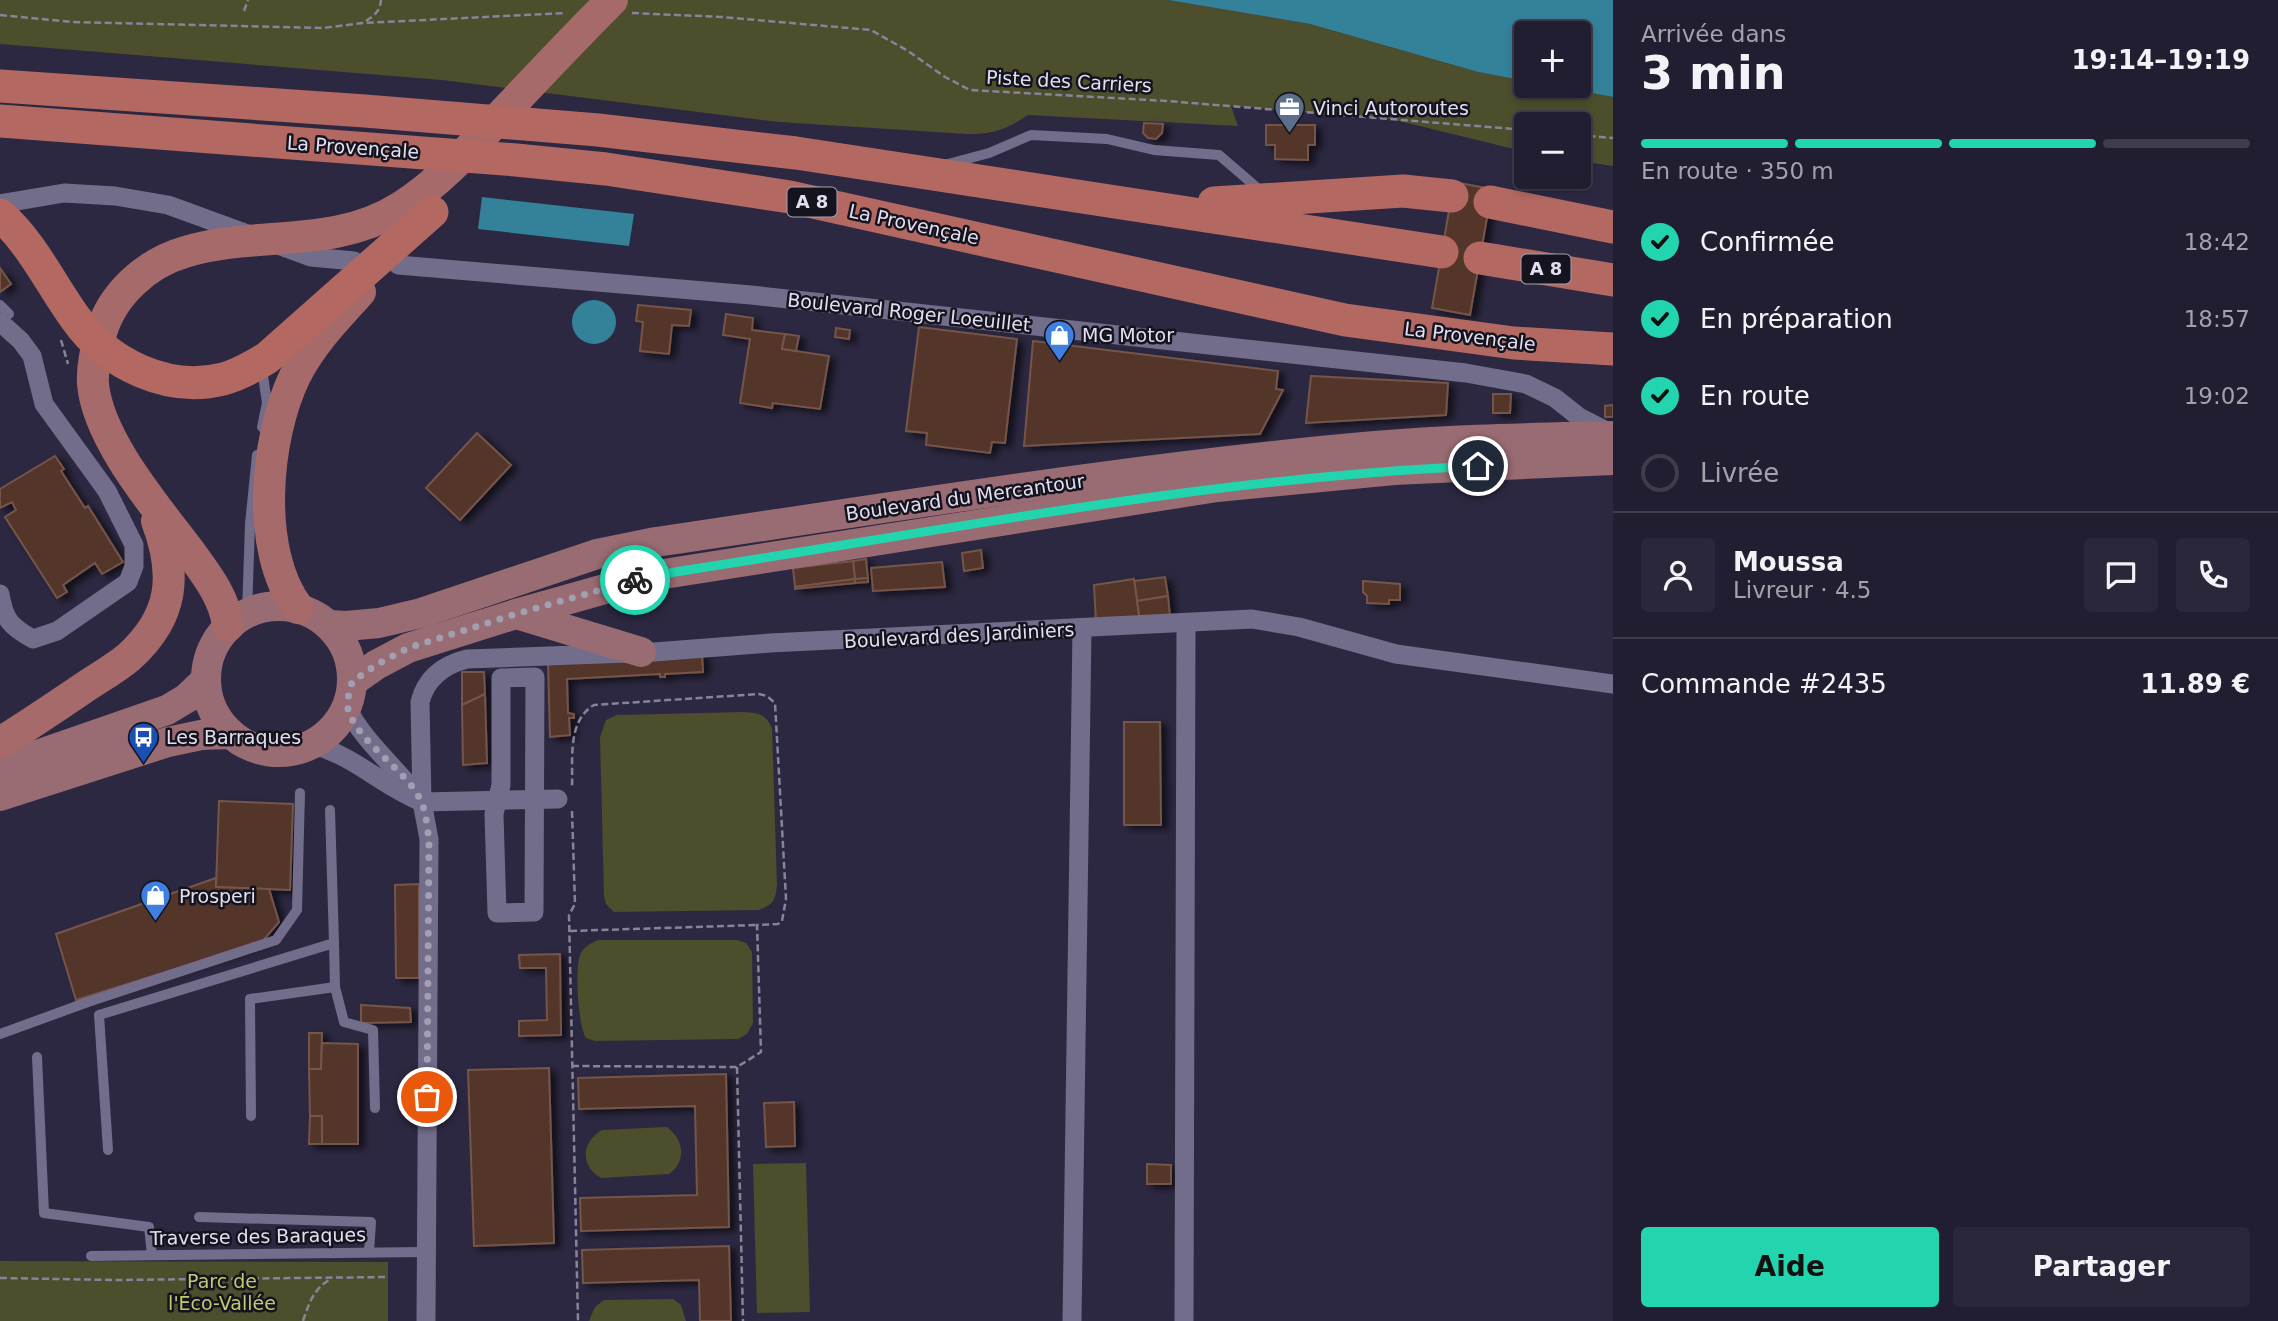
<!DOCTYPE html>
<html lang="fr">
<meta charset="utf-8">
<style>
:root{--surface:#211e31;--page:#292739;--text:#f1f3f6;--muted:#a2a2ab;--line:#3e3c4d;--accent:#23d5af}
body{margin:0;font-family:"DejaVu Sans",sans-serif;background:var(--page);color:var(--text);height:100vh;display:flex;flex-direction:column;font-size:26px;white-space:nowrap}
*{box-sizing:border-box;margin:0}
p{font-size:23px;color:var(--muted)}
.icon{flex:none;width:38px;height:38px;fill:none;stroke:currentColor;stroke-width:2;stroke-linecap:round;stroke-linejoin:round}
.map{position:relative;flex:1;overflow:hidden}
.drawer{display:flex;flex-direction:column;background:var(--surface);width:665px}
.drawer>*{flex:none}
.fabs{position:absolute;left:1514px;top:21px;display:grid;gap:14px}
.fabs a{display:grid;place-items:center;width:77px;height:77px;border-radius:7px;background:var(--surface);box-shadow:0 4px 10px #0003,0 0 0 2px var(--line);font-size:35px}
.pin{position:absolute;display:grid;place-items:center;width:60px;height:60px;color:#fff;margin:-30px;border:4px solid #fff;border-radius:50%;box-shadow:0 2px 7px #0007}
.courier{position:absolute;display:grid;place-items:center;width:70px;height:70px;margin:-35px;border:5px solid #23d5af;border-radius:50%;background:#fff;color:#222;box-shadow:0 2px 9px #0007}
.headline em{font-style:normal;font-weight:800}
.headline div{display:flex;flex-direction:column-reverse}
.headline{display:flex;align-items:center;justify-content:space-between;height:119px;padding:0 28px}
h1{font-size:46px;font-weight:800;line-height:52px}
.bar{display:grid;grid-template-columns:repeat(4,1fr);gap:10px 7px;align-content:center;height:84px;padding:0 28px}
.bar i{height:9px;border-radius:5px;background:var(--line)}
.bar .current{background:var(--accent)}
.bar p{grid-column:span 4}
.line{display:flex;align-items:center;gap:18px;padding:0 28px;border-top:2px solid var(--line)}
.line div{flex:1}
.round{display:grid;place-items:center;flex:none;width:74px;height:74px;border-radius:7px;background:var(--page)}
ol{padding:0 28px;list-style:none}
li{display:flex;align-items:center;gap:21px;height:77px}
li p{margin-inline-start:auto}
li .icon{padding:7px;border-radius:50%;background:var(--accent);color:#111;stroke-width:4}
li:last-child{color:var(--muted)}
li i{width:38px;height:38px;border:4px solid var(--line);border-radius:50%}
.button{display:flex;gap:14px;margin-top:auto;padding:14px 28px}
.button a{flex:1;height:80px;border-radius:7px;background:var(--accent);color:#111;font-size:28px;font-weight:800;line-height:80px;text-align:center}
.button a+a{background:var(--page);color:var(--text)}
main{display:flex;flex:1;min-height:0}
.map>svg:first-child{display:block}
.green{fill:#4c4e2c}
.water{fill:#34819a}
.building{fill:#53352b;stroke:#75554a;stroke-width:2;filter:url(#shadow)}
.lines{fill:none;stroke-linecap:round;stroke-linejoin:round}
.path{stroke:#878499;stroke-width:2.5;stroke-dasharray:7 3.5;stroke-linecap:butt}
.service{stroke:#716d8b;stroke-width:10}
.minor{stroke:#716d8b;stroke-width:19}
.primary{stroke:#996b72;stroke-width:30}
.trunk{stroke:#a66a6a;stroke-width:32}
.motorway{stroke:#b36962;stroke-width:33}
.done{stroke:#a29fb3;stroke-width:7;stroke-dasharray:0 12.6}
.route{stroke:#23d5af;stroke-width:9}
.labels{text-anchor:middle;stroke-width:5;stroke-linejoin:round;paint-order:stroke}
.shield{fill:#14131e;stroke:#a4a2b1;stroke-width:2}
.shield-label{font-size:18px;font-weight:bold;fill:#e1dff0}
.street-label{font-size:19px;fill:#e1dff0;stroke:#14131e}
.poi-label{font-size:19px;fill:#e1dff0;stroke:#14131e;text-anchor:start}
.park-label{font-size:19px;fill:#c3c970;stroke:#14131e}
</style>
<main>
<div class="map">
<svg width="1613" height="1321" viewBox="0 0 1613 1321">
<defs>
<filter id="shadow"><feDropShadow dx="6" dy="3.5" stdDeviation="3.5" flood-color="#0009"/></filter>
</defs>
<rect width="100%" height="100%" fill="#2c2841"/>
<g class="green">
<path d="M0,0H1168L1310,24L1478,72L1526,81V86H1554L1613,97V166L1579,161L1578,124H1526V152L1391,119L1231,106L1238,126L1028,115C1005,130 995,134 967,134L779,122L442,80L0,44Z"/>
<path d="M743,712C758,713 765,713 772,728L777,884C776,899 773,906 758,910L614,912L606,904L604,896L600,737L606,720L617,715Z"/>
<path d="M599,940H737L746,943L752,952L753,1023L747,1034L738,1039L595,1041L586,1038C578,1026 574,965 581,953C585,946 592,942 599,940Z"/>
<path d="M667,1127C684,1140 687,1161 669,1174L601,1178C579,1166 582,1141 602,1130Z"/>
<polygon points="806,1163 810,1312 757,1313 753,1164"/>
<polygon points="0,1261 388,1262 388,1321 0,1321"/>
<polygon points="673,1299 681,1305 686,1321 589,1321 595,1307 604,1300"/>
</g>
<g class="water">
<polygon points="1168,0 1613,0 1613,97 1554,86 1578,86 1578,33 1526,33 1526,81 1478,72 1310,24"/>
<polygon points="482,197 634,214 629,246 478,229"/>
<circle cx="594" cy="322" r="22"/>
</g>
<g class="building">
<polygon points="1144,123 1163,124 1162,133 1156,139 1148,138 1143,133"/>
<polygon points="1266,125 1315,125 1315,145 1308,145 1308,160 1275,159 1275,145 1266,145"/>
<polygon points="1454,182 1492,189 1470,315 1432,308"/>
<polygon points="0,268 11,284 0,292"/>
<polygon points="638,305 691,310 689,326 672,325 669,354 640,351 643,322 636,321"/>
<polygon points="726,314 753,318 752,330 785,334 782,349 829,356 820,409 773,403 772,408 740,403 750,339 723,335"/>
<polygon points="919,327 1017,339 1005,443 992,442 990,453 926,445 927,433 906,431"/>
<polygon points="836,328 850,330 849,339 835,337"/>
<polygon points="785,334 799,336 796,351 782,349"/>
<polygon points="1033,341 1278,371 1276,389 1283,390 1260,434 1024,446"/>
<polygon points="1311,376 1448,383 1446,415 1306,423"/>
<polygon points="1493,394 1511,394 1510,413 1493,413"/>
<polygon points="1613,405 1613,417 1605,417 1605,406"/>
<polygon points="477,433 511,465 460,520 426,488"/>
<polygon points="55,456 64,469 61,471 85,508 88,506 123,562 102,574 95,563 63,585 67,592 57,598 5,517 16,510 12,502 0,508 0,489"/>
<polygon points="981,550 983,568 964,571 962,553"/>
<polygon points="866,559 868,578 855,579 853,561"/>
<polygon points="853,561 855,579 795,587 793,568"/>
<polygon points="942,562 945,587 873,591 871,568"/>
<polygon points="1165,577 1168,596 1137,601 1134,581"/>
<polygon points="868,578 868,582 855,583 855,579"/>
<polygon points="855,579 855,583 795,589 795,587"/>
<polygon points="1134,579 1140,621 1096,623 1094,585"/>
<polygon points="1363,581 1400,584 1400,600 1389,600 1389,604 1367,603 1367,596 1363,592"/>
<polygon points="1168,596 1170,617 1140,621 1137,601"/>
<polygon points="702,653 703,672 665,674 665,677 660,677 660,674 567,679 568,713 574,714 574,718 569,718 570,735 550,737 548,662"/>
<polygon points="462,672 484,672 485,694 462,705"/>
<polygon points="485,694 487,763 463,765 462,705"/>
<polygon points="1124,722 1160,722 1161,825 1124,825"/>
<polygon points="219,801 293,804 290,890 216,887"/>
<polygon points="216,878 216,887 269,889 279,922 262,942 76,1000 56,934"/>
<polygon points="419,884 419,978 396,978 395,885"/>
<polygon points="560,954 561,1035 519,1036 519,1021 547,1020 546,968 520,968 519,955"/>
<polygon points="361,1005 410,1008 411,1022 361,1023"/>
<polygon points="309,1033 322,1033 321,1069 309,1069"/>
<polygon points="322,1043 358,1044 358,1144 322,1144 322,1116 310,1116 309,1069 321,1069"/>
<polygon points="549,1068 554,1243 474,1246 468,1070"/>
<polygon points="726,1074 729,1227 581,1231 580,1198 697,1195 695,1106 579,1109 578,1078"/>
<polygon points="794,1102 795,1146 766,1147 764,1103"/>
<polygon points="310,1116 322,1116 322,1144 309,1144"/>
<polygon points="1147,1164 1171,1165 1171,1184 1147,1184"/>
<polygon points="729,1246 731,1321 700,1321 699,1280 583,1283 582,1250"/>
</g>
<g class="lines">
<g class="path">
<polyline points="244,11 248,0"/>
<polyline points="632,13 722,17 871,30 908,51 945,77 970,90 1167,101 1526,130"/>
<polyline points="0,15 72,22 323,28 363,23 566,13"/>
<path d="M366,21C375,15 380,11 381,0"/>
<polyline points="1578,135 1613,138"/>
<polyline points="61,340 68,364"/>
<polyline points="572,811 575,904 569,915 578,1321"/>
<polyline points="570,931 757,925"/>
<path d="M572,1066L737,1067L761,1052L757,925L778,924L782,921L786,899L775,703L767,696L759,694L594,705C567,721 573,759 572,787"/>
<polyline points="737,1067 743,1321"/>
<polyline points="0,1278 115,1280 388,1277"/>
<path d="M303,1321C309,1303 314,1288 331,1279"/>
</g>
<g class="service">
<polyline points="948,164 989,153 1031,135 1107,139 1154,150 1219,155 1262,192"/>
<polyline points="0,305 9,314"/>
<polyline points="262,369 267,403 262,427"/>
<polyline points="247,613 250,524 257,455"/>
<polyline points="335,987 344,1022 373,1030 375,1108"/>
<polyline points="0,1034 88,1002 276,940 297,910 300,793"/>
<polyline points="37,1057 44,1213 149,1227 152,1255"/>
<polyline points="251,1116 250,999 335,987 334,943"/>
<polyline points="108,1150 99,1015 334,943 330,810"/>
<polyline points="199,1217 371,1222 369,1252"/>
<polyline points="91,1256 425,1252"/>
</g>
<g class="minor">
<polyline points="0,204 64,193 115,196 168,205 311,257 354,261"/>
<polyline points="398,265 751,295 1466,373 1526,384 1555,398 1579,417 1612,434"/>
<path d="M0,322L21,341L32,356L44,404L107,491L134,545V566L128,582L57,631L33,639C11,627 4,620 0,594"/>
<polygon points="535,677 534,912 497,913 494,814 501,785 501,678"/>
<path d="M346,706C364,743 398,768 421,801"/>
<path d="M311,744C357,757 380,785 422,802L558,799"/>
<path d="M426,1321L429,839L422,802L420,702C426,678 443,665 467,659L654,652L770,643L1252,619L1299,627L1396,654L1613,684"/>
<polyline points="1072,1321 1082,629"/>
<polyline points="1184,1321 1186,624"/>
</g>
<g class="primary">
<circle cx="279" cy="679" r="73"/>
<polyline points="516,614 641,652"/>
<path d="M329,625L346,626L379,623L421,613L597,554L656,542C895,507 1134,467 1375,446C1454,439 1534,438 1613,436"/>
<polyline points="352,682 376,665 408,648 516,614 651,576 1217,487 1394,470 1613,460"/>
<polyline points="0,768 167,710 187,698 206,680"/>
<polyline points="0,796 168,742 201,735 231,734"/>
</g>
<g class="trunk">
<path d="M298,608C255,551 265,438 295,376C311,344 336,318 360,292"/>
<path d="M228,626C225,598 206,574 190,552C157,508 98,440 93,384C92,366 96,350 101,333C112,294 147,263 185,252C256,230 333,250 401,207C442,181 476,142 509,107C543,71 577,35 612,0"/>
<path d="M0,743C29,725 57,706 85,687C100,677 116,668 129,657C174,616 177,575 157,521"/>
</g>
<g class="motorway">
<polyline points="0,86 365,111 598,130 796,153 1442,252"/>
<polyline points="0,121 516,160 606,169 790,197 1345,320 1514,343 1613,349"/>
<polyline points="1490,202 1613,227"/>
<polyline points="1214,203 1403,191 1452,196"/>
<path d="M0,215C33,244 51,285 76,319C108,364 168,393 223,379C239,375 253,366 267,358L432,212"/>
<polyline points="1480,258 1613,280"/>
</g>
</g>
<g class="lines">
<path class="done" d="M427,1097L429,839C427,827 426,812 421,801C407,770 357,742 348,709C346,702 350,690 352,682L376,665L408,648L516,614L635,580"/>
<path class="route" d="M635,580L675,572C941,531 1208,478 1478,466"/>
</g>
<defs>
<symbol id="office-pin" viewBox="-11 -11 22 30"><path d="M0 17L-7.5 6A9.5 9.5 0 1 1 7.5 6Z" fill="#5c6f8a" stroke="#14131e"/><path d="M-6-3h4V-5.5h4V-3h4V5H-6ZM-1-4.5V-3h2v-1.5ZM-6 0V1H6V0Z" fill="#fff"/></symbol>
<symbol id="shop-pin" viewBox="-11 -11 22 30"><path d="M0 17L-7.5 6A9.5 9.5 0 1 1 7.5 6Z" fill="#3f7fe0" stroke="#14131e"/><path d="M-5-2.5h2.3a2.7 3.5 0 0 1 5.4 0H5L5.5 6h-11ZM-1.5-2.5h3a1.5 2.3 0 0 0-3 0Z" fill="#fff"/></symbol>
<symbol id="bus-pin" viewBox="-11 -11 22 30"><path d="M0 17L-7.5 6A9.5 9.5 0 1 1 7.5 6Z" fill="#1a4fb4" stroke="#14131e"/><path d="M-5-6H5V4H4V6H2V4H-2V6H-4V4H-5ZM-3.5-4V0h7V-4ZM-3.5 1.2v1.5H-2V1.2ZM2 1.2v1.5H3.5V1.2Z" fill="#fff"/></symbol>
</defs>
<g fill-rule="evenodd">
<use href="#office-pin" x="1272" y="90" width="35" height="47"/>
<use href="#shop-pin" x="1042" y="318" width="35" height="47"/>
<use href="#bus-pin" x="126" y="720" width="35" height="47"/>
<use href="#shop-pin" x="138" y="878" width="35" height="47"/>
</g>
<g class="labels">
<g class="shield">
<rect x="787.5" y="187.5" width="49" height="29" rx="5"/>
<rect x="1521.5" y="254.5" width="49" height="29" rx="5"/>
</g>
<g class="shield-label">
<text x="812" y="208">A 8</text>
<text x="1546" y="275">A 8</text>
</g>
<g class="street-label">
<text transform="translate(1069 81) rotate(3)" y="7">Piste des Carriers</text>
<text transform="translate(353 147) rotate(4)" y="7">La Provençale</text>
<text transform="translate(914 224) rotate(12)" y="7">La Provençale</text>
<text transform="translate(909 312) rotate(6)" y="7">Boulevard Roger Loeuillet</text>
<text transform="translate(1470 336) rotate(7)" y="7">La Provençale</text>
<text transform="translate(965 497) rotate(-8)" y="7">Boulevard du Mercantour</text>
<text transform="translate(959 635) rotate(-3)" y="7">Boulevard des Jardiniers</text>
<text transform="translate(258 1236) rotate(-1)" y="7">Traverse des Baraques</text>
</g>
<g class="poi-label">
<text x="1313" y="115">Vinci Autoroutes</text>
<text x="1082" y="342">MG Motor</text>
<text x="166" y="744">Les Barraques</text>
<text x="179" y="903">Prosperi</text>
</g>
<g class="park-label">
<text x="222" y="1288">Parc de<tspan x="222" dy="22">l'Éco-Vallée</tspan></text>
</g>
</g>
</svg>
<div class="fabs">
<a>+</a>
<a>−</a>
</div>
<div class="pin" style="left:427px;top:1097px;background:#ea580c"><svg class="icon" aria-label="bag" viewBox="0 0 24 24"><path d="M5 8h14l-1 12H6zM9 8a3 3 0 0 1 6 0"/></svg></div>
<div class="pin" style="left:1478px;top:466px;background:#1f2937"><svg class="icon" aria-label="home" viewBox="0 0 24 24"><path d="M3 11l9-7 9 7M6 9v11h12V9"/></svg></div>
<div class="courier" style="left:635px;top:580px"><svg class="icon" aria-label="bike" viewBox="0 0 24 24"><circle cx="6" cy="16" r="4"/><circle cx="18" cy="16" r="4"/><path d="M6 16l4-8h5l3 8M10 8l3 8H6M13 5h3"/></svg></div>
</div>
<section class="drawer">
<div class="headline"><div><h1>3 min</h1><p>Arrivée dans</p></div><em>19:14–19:19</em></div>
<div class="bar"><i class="current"></i><i class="current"></i><i class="current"></i><i></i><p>En route · 350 m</p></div>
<ol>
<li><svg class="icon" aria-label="check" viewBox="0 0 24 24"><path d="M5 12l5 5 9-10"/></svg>Confirmée<p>18:42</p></li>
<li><svg class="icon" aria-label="check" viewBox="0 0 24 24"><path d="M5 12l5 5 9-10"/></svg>En préparation<p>18:57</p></li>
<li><svg class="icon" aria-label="check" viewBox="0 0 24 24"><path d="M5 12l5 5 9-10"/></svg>En route<p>19:02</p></li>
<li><i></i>Livrée</li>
</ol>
<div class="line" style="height:126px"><a class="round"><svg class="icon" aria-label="person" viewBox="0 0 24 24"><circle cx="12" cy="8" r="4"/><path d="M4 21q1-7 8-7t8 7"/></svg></a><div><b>Moussa</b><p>Livreur · 4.5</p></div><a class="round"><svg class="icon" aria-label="chat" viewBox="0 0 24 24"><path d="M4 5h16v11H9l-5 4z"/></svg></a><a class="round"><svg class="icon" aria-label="phone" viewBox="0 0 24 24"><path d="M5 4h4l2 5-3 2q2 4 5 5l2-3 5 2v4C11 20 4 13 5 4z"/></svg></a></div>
<div class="line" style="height:91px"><div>Commande #2435</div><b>11.89 €</b></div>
<div class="button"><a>Aide</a><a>Partager</a></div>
</section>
</main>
